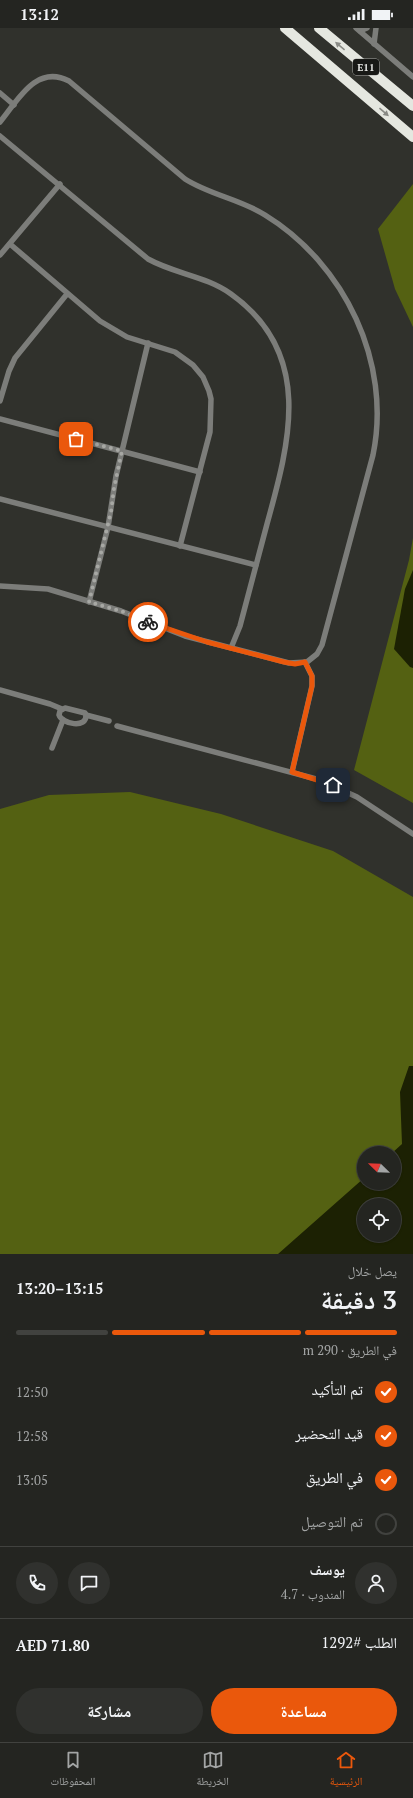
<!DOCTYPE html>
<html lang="ar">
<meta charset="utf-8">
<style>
:root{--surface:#242521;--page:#30312e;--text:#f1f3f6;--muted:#a3a5a5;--line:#41423f;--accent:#ea580c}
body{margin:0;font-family:"PT Serif","Noto Naskh Arabic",serif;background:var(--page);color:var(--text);direction:rtl;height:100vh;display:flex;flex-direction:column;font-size:15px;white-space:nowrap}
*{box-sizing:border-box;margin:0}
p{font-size:13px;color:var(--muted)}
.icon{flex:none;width:22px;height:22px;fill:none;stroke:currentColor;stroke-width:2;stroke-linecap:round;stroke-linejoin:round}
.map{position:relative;height:1226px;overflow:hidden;direction:ltr}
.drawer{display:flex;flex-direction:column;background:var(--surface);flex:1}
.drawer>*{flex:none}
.needle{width:26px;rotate:293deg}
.fabs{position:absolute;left:357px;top:1118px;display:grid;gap:8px}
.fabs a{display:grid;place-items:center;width:44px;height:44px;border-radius:50%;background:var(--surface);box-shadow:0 1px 3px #0004,0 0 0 1px var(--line);font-size:20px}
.pin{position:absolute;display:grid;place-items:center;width:34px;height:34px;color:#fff;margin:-17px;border-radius:8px;box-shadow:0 2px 6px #0006}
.courier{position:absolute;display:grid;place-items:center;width:40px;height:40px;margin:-20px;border:3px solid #ea580c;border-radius:50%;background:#fff;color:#222;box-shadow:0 1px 5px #0007}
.head em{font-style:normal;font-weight:800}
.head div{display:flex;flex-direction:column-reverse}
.head{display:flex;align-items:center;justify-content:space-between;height:68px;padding:0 16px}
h1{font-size:26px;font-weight:800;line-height:30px}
.bar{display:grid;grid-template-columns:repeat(4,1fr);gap:6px 4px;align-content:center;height:48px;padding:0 16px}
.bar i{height:5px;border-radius:3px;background:var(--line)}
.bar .current{background:var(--accent)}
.bar p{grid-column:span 4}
.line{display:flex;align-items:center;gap:10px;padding:0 16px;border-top:1px solid var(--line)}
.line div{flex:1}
.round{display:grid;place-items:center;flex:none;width:42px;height:42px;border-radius:21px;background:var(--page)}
ol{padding:0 16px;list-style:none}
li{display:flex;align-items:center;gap:12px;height:44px}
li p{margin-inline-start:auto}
li .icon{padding:4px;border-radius:50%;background:var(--accent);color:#fff;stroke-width:4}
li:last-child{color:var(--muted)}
li i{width:22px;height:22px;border:2px solid var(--line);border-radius:50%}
.button{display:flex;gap:8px;margin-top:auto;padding:8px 16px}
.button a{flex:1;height:46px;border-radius:24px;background:var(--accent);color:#fff;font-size:16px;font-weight:800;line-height:46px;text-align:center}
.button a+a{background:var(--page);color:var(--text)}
.status{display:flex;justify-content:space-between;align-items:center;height:28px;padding:0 20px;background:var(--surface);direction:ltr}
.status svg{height:11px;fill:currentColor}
.tab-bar{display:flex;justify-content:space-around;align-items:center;height:56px;border-top:1px solid var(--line);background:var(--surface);font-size:11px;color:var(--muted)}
.tab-bar a{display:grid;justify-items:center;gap:2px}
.tab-bar .current{color:var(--accent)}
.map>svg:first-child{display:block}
.green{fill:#546112;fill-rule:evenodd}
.water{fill:#1c2103;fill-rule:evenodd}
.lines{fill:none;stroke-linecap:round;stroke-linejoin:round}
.street{stroke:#7c7d7a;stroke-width:5.5}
.highway{stroke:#e5e7e0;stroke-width:10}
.oneway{fill:#898a85}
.done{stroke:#a7a8a4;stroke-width:4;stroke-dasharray:0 7.2}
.route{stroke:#ea580c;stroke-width:5}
.labels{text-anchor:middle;stroke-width:3;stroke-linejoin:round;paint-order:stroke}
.shield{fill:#181916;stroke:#a9aaa7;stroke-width:1}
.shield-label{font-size:10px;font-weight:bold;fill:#e7e8e5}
</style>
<div class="status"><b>13:12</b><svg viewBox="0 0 49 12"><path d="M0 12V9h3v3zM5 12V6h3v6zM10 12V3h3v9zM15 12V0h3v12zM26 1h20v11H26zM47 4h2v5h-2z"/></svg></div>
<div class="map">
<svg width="413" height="1226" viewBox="0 0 413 1226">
<rect width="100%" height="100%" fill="#30312c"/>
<g class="green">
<polygon points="413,156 413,299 395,261 378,201"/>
<polygon points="413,510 413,775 354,742 409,532"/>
<path d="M130,764L221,786L333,823L413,869V1226H0V781L49,767ZM364,1125H394V1155H364ZM364,1177H394V1207H364Z"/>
</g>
<g class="water">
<polygon points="413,542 413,640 410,639 394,621 405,561"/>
<path d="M409,1038H413V1226H278L364,1150V1155H394V1125H392L402,1116L400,1064ZM364,1177H394V1207H364Z"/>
</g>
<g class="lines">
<g class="street">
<polyline points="356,0 413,49"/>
<polyline points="360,3 367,0"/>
<polyline points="374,16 376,0"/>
<polyline points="0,65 14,77"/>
<path d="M0,94C18,72 36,36 69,53L185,151C210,167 240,171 265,187C345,236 392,335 373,427L322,617L317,626L307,634L289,635L185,608L121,583L48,561L0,558"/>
<path d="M0,108L148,231C175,246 206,248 231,266C314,325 290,413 267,496C258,530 249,564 240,598L231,620"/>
<polyline points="10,216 100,293 127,309 175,324 193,337 203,349 209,363 211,371 210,404 180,518"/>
<polyline points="0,227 60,156"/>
<polyline points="0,373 9,343 15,330 67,266"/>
<polyline points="0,391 200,444"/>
<polyline points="0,471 256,537"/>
<polyline points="89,574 108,499 116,448 148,315"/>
<polyline points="0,662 50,676 62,681"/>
<path d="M65,680L85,685L86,687C87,701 62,696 59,687L60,683Z"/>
<polyline points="86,687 109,693"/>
<polyline points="117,698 320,752 357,769 413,806"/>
<polyline points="52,720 63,692"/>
<polyline points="292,744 312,658 312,648 305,634"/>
</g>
<g class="highway">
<polyline points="285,0 413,109"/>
<polyline points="319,0 413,78"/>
</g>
</g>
<defs><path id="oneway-solid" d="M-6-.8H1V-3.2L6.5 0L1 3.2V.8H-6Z"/></defs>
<g class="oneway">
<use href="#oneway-solid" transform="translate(340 18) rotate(-140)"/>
<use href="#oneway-solid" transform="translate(384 84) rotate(41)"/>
</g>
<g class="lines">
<polyline class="done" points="76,411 122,423 114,460 111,484 89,574 121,583 148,594"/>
<polyline class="route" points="148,594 207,614 284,634 295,636 305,634 312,648 312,658 292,744 333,757"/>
</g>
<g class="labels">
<rect class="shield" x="353" y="31" width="26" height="16" rx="3"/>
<g class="shield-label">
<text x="366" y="43">E11</text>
</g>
</g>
</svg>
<div class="fabs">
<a><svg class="needle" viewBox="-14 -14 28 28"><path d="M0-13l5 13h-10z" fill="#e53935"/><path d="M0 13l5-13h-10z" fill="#a3a5a5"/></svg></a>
<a><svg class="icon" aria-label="locate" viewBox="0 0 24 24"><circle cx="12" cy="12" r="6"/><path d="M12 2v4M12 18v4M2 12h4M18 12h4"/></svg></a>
</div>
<div class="pin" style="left:76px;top:411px;background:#ea580c"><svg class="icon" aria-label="bag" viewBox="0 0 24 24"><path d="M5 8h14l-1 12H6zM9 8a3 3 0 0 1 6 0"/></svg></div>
<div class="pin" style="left:333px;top:757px;background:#1f2937"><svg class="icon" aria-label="home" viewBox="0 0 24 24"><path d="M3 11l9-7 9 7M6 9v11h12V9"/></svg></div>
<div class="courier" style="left:148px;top:594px"><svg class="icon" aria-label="bike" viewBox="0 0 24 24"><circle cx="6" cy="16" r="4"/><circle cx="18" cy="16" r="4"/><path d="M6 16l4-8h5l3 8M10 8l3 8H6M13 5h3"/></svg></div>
</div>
<section class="drawer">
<div class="head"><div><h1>3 دقيقة</h1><p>يصل خلال</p></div><em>13:15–13:20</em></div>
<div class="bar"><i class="current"></i><i class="current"></i><i class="current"></i><i></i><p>في الطريق · 290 m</p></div>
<ol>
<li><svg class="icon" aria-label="check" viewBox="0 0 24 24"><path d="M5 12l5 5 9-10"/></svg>تم التأكيد<p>12:50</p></li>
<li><svg class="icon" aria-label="check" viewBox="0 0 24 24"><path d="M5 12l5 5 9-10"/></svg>قيد التحضير<p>12:58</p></li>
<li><svg class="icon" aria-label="check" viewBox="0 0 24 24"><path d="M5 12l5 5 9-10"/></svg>في الطريق<p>13:05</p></li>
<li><i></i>تم التوصيل</li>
</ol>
<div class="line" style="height:72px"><a class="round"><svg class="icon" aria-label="person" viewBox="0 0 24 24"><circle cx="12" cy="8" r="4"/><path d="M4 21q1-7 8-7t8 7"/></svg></a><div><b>يوسف</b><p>المندوب · 4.7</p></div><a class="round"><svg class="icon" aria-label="chat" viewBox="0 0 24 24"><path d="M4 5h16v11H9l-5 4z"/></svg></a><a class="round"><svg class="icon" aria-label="phone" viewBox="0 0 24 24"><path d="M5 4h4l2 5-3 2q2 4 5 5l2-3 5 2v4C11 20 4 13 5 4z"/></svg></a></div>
<div class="line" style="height:52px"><div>الطلب #1292</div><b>AED 71.80</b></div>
<div class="button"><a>مساعدة</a><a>مشاركة</a></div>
</section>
<nav class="tab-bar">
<a class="current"><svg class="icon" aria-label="home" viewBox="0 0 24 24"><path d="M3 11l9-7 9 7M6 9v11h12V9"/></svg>الرئيسية</a>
<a><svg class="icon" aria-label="map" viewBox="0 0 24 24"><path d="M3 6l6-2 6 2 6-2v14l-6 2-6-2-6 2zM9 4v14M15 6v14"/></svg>الخريطة</a>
<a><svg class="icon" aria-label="saved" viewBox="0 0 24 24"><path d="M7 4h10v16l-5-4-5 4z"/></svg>المحفوظات</a>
</nav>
